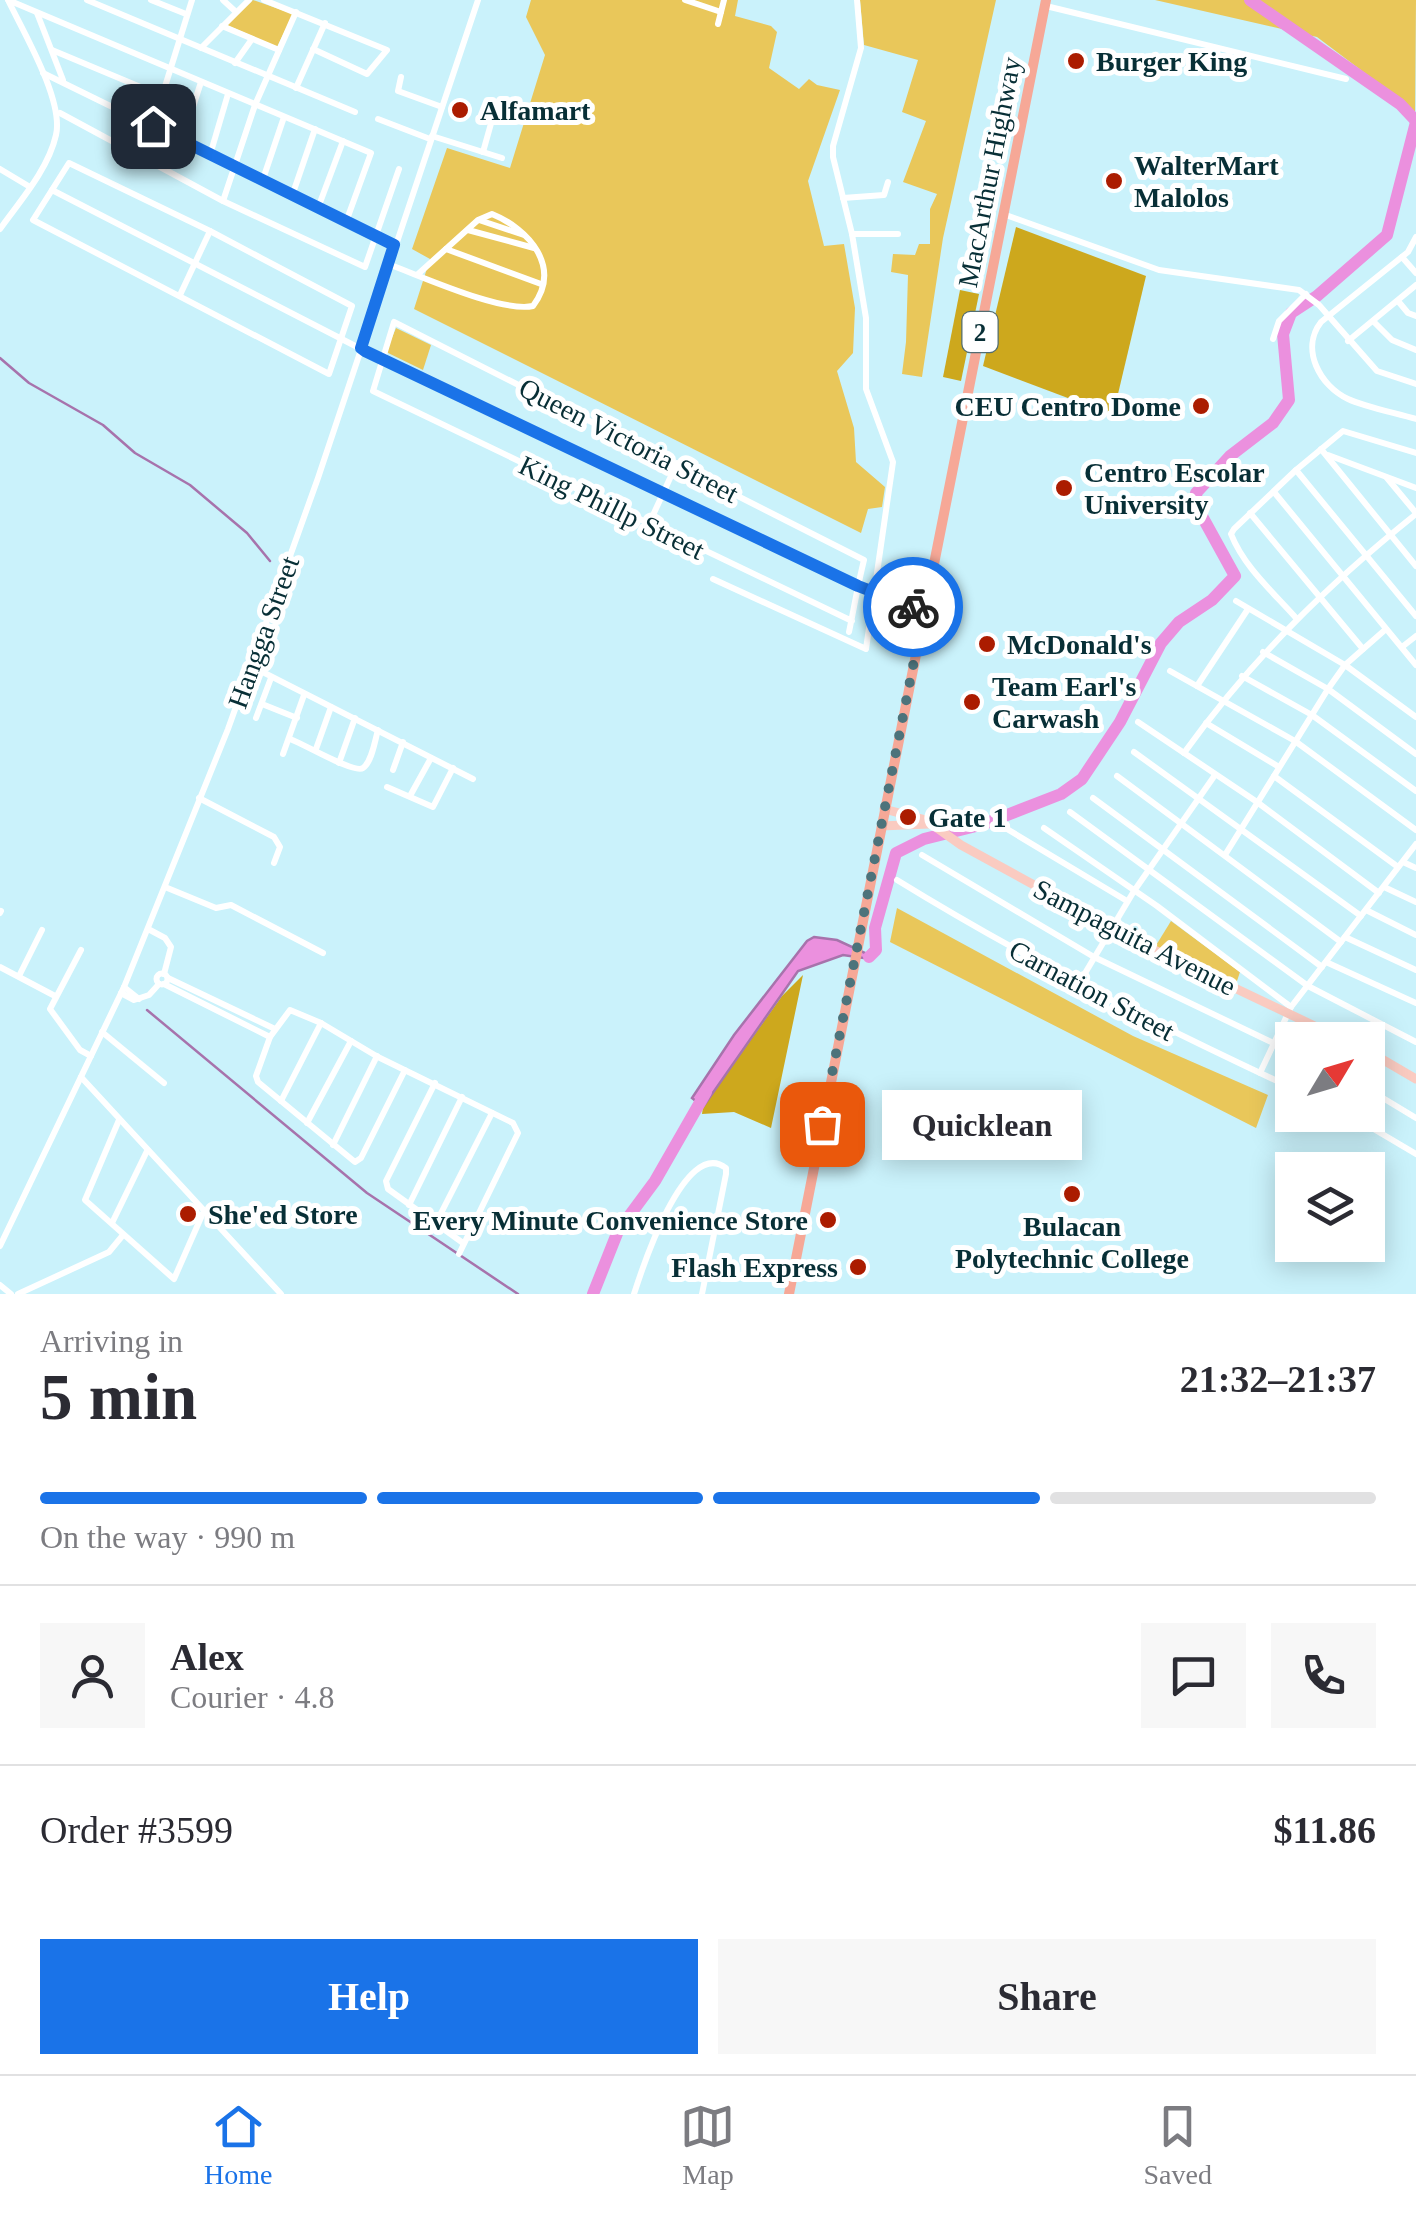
<!DOCTYPE html>
<meta charset="utf-8">
<style>
:root{--surface:#fff;--page:#f7f7f7;--text:#2b2b33;--muted:#7c7c81;--line:#e1e1e2;--accent:#1a73e8}
body{margin:0;font-family:"Times New Roman",serif;background:var(--page);color:var(--text);height:100vh;display:flex;flex-direction:column;font-size:38px;white-space:nowrap}
*{box-sizing:border-box;margin:0}
p{font-size:32px;color:var(--muted)}
.icon{flex:none;width:55px;height:55px;fill:none;stroke:currentColor;stroke-width:2;stroke-linecap:round;stroke-linejoin:round}
.map{position:relative;height:1294px;overflow:hidden}
.side{display:flex;flex-direction:column;background:var(--surface);flex:1}
.side>*{flex:none}
.needle{width:65px;rotate:52deg}
.tools{position:absolute;left:1275px;top:1022px;display:grid;gap:20px}
.tools a{display:grid;place-items:center;width:110px;height:110px;border-radius:0px;background:var(--surface);box-shadow:0 5px 25px #0003;font-size:50px}
.pin{position:absolute;display:grid;place-items:center;width:85px;height:85px;color:#fff;margin:-42px;border-radius:20px;box-shadow:0 5px 15px #0006}
.courier{position:absolute;display:grid;place-items:center;width:100px;height:100px;margin:-50px;border:8px solid #1a73e8;border-radius:50%;background:#fff;color:#222;box-shadow:0 2px 12px #0007}
.bubble{position:absolute;height:70px;border-radius:0px;background:var(--surface);box-shadow:0 5px 25px #0003;font-size:32px;font-weight:800;line-height:70px;text-align:center}
.summary em{font-style:normal;font-weight:800}
.summary div{display:flex;flex-direction:column-reverse}
.summary{display:flex;align-items:center;justify-content:space-between;height:170px;padding:0 40px}
h1{font-size:65px;font-weight:800;line-height:75px}
.bar{display:grid;grid-template-columns:repeat(4,1fr);gap:15px 10px;align-content:center;height:120px;padding:0 40px}
.bar i{height:12px;border-radius:8px;background:var(--line)}
.bar .on{background:var(--accent)}
.bar p{grid-column:span 4}
.line{display:flex;align-items:center;gap:25px;padding:0 40px;border-top:2px solid var(--line)}
.line div{flex:1}
.round{display:grid;place-items:center;flex:none;width:105px;height:105px;border-radius:0px;background:var(--page)}
.action{display:flex;gap:20px;margin-top:auto;padding:20px 40px}
.action a{flex:1;height:115px;border-radius:0px;background:var(--accent);color:#fff;font-size:40px;font-weight:800;line-height:115px;text-align:center}
.action a+a{background:var(--page);color:var(--text)}
.tab-bar{display:flex;justify-content:space-around;align-items:center;height:140px;border-top:2px solid var(--line);background:var(--surface);font-size:28px;color:var(--muted)}
.tab-bar a{display:grid;justify-items:center;gap:5px}
.tab-bar .on{color:var(--accent)}
.map>svg:first-child{display:block}
.green{fill:#e9c75a}
.forest{fill:#cda81d}
.water{fill:#eb90de;stroke:#a773ac;stroke-width:2.5}
.lines{fill:none;stroke-linecap:round;stroke-linejoin:round}
.stream{stroke:#a773ac;stroke-width:2.5}
.river{stroke:#eb90de;stroke-width:12}
.minor{stroke:#fff;stroke-width:6}
.major{stroke:#facbc1;stroke-width:9}
.highway{stroke:#f6a897;stroke-width:10}
.done{stroke:#4c737b;stroke-width:10;stroke-dasharray:0 18}
.route{stroke:#1a73e8;stroke-width:12}
.poi-dot{fill:#ab1c00;stroke:#fff;stroke-width:4}
.labels{text-anchor:middle;stroke-width:10;stroke-linejoin:round;paint-order:stroke}
.shield{fill:#fff;stroke:#526d72;stroke-width:2.5}
.shield-label{font-size:25px;font-weight:bold;fill:#082f36}
.poi-label{font-size:28px;font-weight:bold;fill:#082f36;stroke:#fff;text-anchor:start}
.street-label{font-size:28px;fill:#082f36;stroke:#fff}
</style>
<div class="map">
<svg width="1416" height="1294" viewBox="0 0 1416 1294">
<rect width="100%" height="100%" fill="#caf2fb"/>
<g class="green">
<polygon points="253,0 293,14 277,47 227,25"/>
<polygon points="531,0 738,0 735,16 771,26 777,32 769,68 799,89 809,79 817,85 840,90 808,181 824,246 844,244 855,308 853,353 837,371 854,428 856,462 885,487 882,507 868,509 861,533 414,309 430,259 412,249 447,148 510,168 545,55 526,17"/>
<polygon points="860,0 996,0 943,238 922,377 902,374 906,342 908,275 891,272 893,254 915,255 919,244 930,244 930,209 937,194 903,182 926,121 902,112 918,60 864,45"/>
<polygon points="1155,0 1416,0 1415,116 1402,101 1317,37"/>
<polygon points="396,328 431,345 423,370 386,352"/>
<polygon points="897,908 1133,1036 1268,1095 1256,1128 890,942"/>
<polygon points="1171,921 1240,972 1236,984 1155,947"/>
</g>
<g class="forest">
<polygon points="1016,227 1146,276 1113,415 983,366"/>
<polygon points="960,290 979,294 961,381 943,377"/>
<polygon points="803,975 771,1128 734,1112 702,1114 703,1107 782,996"/>
</g>
<polygon class="water" points="814,937 837,940 867,954 874,945 879,946 870,959 843,955 798,971 703,1107 692,1098 734,1035 807,941"/>
<g class="lines">
<g class="stream">
<polyline points="0,358 29,383 103,425 135,453 190,485 247,533 270,561"/>
<polyline points="147,1010 367,1193 518,1294"/>
</g>
<g class="river">
<polyline points="1250,0 1400,104 1416,121"/>
<polyline points="869,957 876,950 875,928 896,853 924,839 984,824 1061,794 1082,779 1120,722 1161,643 1179,622 1212,600 1235,576 1197,507 1196,493 1230,456 1273,423 1289,400 1283,334 1291,313 1317,296 1387,235 1416,122"/>
<polyline points="593,1294 618,1231 655,1181 706,1092"/>
</g>
<g class="minor">
<polyline points="8,0 371,153 346,222"/>
<polyline points="87,0 355,112"/>
<polyline points="151,0 186,14"/>
<polyline points="223,0 236,12"/>
<polyline points="264,0 387,50 367,74 313,49"/>
<polyline points="685,0 721,12"/>
<polyline points="1046,6 1346,79"/>
<polyline points="37,13 63,80"/>
<polyline points="718,24 724,0"/>
<polyline points="222,26 279,50"/>
<polyline points="201,48 249,0"/>
<polyline points="52,50 162,96"/>
<polyline points="235,63 252,39"/>
<polyline points="43,73 394,245"/>
<polyline points="401,77 398,91 442,107"/>
<polyline points="296,88 325,23"/>
<polyline points="60,113 223,201 365,267 399,169"/>
<polyline points="378,119 430,139"/>
<polyline points="153,125 192,0"/>
<polyline points="432,136 502,158"/>
<polyline points="182,141 201,82"/>
<polyline points="483,152 492,120 499,112"/>
<polyline points="210,155 228,94"/>
<polygon points="69,163 210,231 352,306 329,374 33,220"/>
<polyline points="0,169 30,187"/>
<polyline points="262,182 284,117"/>
<polyline points="52,190 365,351 858,586 923,610"/>
<polyline points="292,196 315,129"/>
<polyline points="843,198 884,195 888,182"/>
<polyline points="223,201 255,105 296,12"/>
<polyline points="318,208 343,141"/>
<polyline points="1003,214 1159,270 1299,290 1319,305 1377,371 1416,384"/>
<polyline points="479,220 524,235"/>
<path d="M0,229C20,201 48,170 56,135C64,101 24,33 9,2"/>
<polyline points="468,230 534,248"/>
<polyline points="852,234 898,234"/>
<path d="M1416,237L1408,252L1321,322C1300,349 1320,386 1348,399C1365,407 1396,413 1416,419"/>
<polyline points="446,249 541,284"/>
<polyline points="1402,257 1416,273"/>
<path d="M388,264C421,276 502,313 533,306C562,267 529,229 492,214L478,220L417,275"/>
<polyline points="180,295 210,231"/>
<polyline points="1398,301 1408,313 1416,316"/>
<polyline points="1373,321 1392,340 1416,350"/>
<polyline points="1273,339 1279,321 1306,294"/>
<polyline points="1348,341 1416,285"/>
<polyline points="1321,449 1416,566"/>
<polyline points="1328,455 1416,488"/>
<polyline points="1296,470 1416,616"/>
<polyline points="1387,478 1416,513"/>
<polyline points="1274,492 1416,665"/>
<polyline points="1250,513 1363,649"/>
<polyline points="648,526 677,463"/>
<polyline points="713,579 866,649 893,462 866,389 866,318 852,234 833,157 833,146 861,48 857,0"/>
<polyline points="875,594 884,605 922,617"/>
<polyline points="1236,601 1345,665 1416,717"/>
<path d="M1296,618C1273,592 1244,567 1231,534L1234,529L1296,470L1343,431L1416,453"/>
<path d="M849,632C854,608 858,584 864,560L394,322L373,391L852,621"/>
<polyline points="1402,647 1416,636"/>
<polyline points="1263,652 1328,689 1416,754"/>
<polyline points="251,666 473,779"/>
<polyline points="1170,671 1295,741 1416,830"/>
<polyline points="1242,676 1312,715 1416,791"/>
<polyline points="1197,686 1248,609"/>
<polyline points="262,704 297,718"/>
<polyline points="256,718 271,678"/>
<polyline points="1138,722 1257,802 1379,893"/>
<polyline points="1206,723 1279,767"/>
<path d="M290,739C304,744 354,774 363,768C372,762 375,740 378,730"/>
<polyline points="316,749 331,707"/>
<polyline points="1134,752 1361,916"/>
<path d="M1184,753C1251,660 1326,586 1416,514"/>
<polyline points="283,754 304,695"/>
<polyline points="339,763 355,718"/>
<polyline points="393,770 403,742"/>
<polyline points="1117,776 1341,942"/>
<polyline points="1274,776 1398,867"/>
<polyline points="387,787 433,807 453,768"/>
<polyline points="410,796 431,758"/>
<polyline points="199,798 274,837 280,847 274,863"/>
<polyline points="1093,798 1322,967"/>
<polyline points="1070,812 1308,986 1416,1042"/>
<polyline points="1044,828 1157,906 1291,1007"/>
<polyline points="1007,829 1127,901"/>
<polyline points="922,855 1094,957 1292,1052"/>
<polyline points="1225,855 1328,689 1345,665 1386,629"/>
<polyline points="1403,862 1416,868"/>
<path d="M897,880C1027,960 1155,1024 1292,1088"/>
<polyline points="165,887 216,908 231,905 323,953"/>
<polyline points="1384,887 1416,902"/>
<polyline points="1366,910 1416,935"/>
<polyline points="0,913 1,911"/>
<polyline points="150,930 165,938 171,947 164,974"/>
<polyline points="1345,937 1416,970"/>
<polyline points="81,950 50,1009 80,1050 91,1056"/>
<polyline points="1326,962 1416,1003"/>
<polyline points="0,967 55,996"/>
<circle cx="162" cy="979" r="5.5"/>
<polyline points="19,976 42,930"/>
<polyline points="168,978 275,1029"/>
<polyline points="164,984 270,1037"/>
<polyline points="1078,985 1134,891 1215,775"/>
<polyline points="124,987 139,999"/>
<polyline points="121,993 134,1000 149,995 159,984"/>
<polyline points="102,1032 164,1083"/>
<polyline points="405,1070 361,1158 355,1162 258,1082 256,1076 270,1037 290,1010 321,1023 378,1057 513,1123 518,1133 459,1254"/>
<polyline points="1260,1073 1291,1007 1416,844"/>
<polyline points="81,1077 281,1294"/>
<polyline points="435,1083 386,1181 388,1189 463,1243"/>
<polyline points="1368,1089 1416,1118"/>
<polyline points="281,1101 321,1023"/>
<polyline points="1350,1115 1416,1154"/>
<polyline points="119,1120 85,1200 174,1279 203,1213"/>
<polyline points="307,1123 351,1041"/>
<polyline points="333,1145 377,1056"/>
<polyline points="409,1205 462,1097"/>
<polyline points="112,1223 147,1151"/>
<polyline points="435,1225 492,1113"/>
<polyline points="0,1246 124,987 228,729 318,478 478,0"/>
<polyline points="0,1285 11,1294"/>
<polyline points="18,1294 109,1252 123,1235"/>
<path d="M634,1294C642,1269 685,1136 726,1168V1174L702,1294"/>
</g>
<g class="major">
<polyline points="884,809 926,820 961,845 1140,943 1344,1040"/>
<polyline points="881,826 929,824"/>
<polyline points="1368,1051 1416,1079"/>
</g>
<polyline class="highway" points="789,1294 1046,0"/>
</g>
<g class="lines">
<polyline class="done" points="822,1124 915,656 923,610 913,607"/>
<polyline class="route" points="153,126 394,245 361,348 365,351 858,586 913,607"/>
</g>
<g class="poi-dot">
<circle cx="1076" cy="61" r="10"/>
<circle cx="460" cy="110" r="10"/>
<circle cx="1114" cy="181" r="10"/>
<circle cx="1201" cy="406" r="10"/>
<circle cx="1064" cy="488" r="10"/>
<circle cx="987" cy="644" r="10"/>
<circle cx="972" cy="702" r="10"/>
<circle cx="908" cy="817" r="10"/>
<circle cx="1072" cy="1194" r="10"/>
<circle cx="188" cy="1214" r="10"/>
<circle cx="828" cy="1220" r="10"/>
<circle cx="858" cy="1267" r="10"/>
</g>
<g class="labels">
<rect class="shield" x="962.5" y="312" width="35" height="40" rx="8"/>
<g class="shield-label">
<text x="980" y="341">2</text>
</g>
<g class="poi-label">
<text x="1096" y="71">Burger King</text>
<text x="480" y="120">Alfamart</text>
<text x="1134" y="175">WalterMart<tspan x="1134" dy="32">Malolos</tspan></text>
<text x="1181" y="416" text-anchor="end">CEU Centro Dome</text>
<text x="1084" y="482">Centro Escolar<tspan x="1084" dy="32">University</tspan></text>
<text x="1007" y="654">McDonald's</text>
<text x="992" y="696">Team Earl's<tspan x="992" dy="32">Carwash</tspan></text>
<text x="928" y="827">Gate 1</text>
<text x="208" y="1224">She'ed Store</text>
<text x="808" y="1230" text-anchor="end">Every Minute Convenience Store</text>
<text x="1072" y="1236" text-anchor="middle">Bulacan<tspan x="1072" dy="32">Polytechnic College</tspan></text>
<text x="838" y="1277" text-anchor="end">Flash Express</text>
</g>
<g class="street-label">
<text transform="translate(989 172) rotate(-79)" y="10">MacArthur Highway</text>
<text transform="translate(629 440) rotate(27)" y="10">Queen Victoria Street</text>
<text transform="translate(612 507) rotate(26)" y="10">King Phillp Street</text>
<text transform="translate(263 632) rotate(-70)" y="10">Hangga Street</text>
<text transform="translate(1135 937) rotate(27)" y="10">Sampaguita Avenue</text>
<text transform="translate(1092 990) rotate(28)" y="10">Carnation Street</text>
</g>
</g>
</svg>
<div class="tools">
<a><svg class="needle" viewBox="-14 -14 28 28"><path d="M0-13l5 13h-10z" fill="#e53935"/><path d="M0 13l5-13h-10z" fill="#7c7c81"/></svg></a>
<a><svg class="icon" aria-label="layers" viewBox="0 0 24 24"><path d="M12 4l9 5-9 5-9-5zM3 14l9 5 9-5"/></svg></a>
</div>
<div class="pin" style="left:822px;top:1124px;background:#ea580c"><svg class="icon" aria-label="bag" viewBox="0 0 24 24"><path d="M5 8h14l-1 12H6zM9 8a3 3 0 0 1 6 0"/></svg></div>
<div class="pin" style="left:153px;top:126px;background:#1f2937"><svg class="icon" aria-label="home" viewBox="0 0 24 24"><path d="M3 11l9-7 9 7M6 9v11h12V9"/></svg></div>
<div class="courier" style="left:913px;top:607px"><svg class="icon" aria-label="bike" viewBox="0 0 24 24"><circle cx="6" cy="16" r="4"/><circle cx="18" cy="16" r="4"/><path d="M6 16l4-8h5l3 8M10 8l3 8H6M13 5h3"/></svg></div>
<div class="bubble" style="left:882px;top:1090px;width:200px">Quicklean</div>
</div>
<section class="side">
<div class="summary"><div><h1>5 min</h1><p>Arriving in</p></div><em>21:32–21:37</em></div>
<div class="bar"><i class="on"></i><i class="on"></i><i class="on"></i><i></i><p>On the way · 990 m</p></div>
<div class="line" style="height:180px"><a class="round"><svg class="icon" aria-label="person" viewBox="0 0 24 24"><circle cx="12" cy="8" r="4"/><path d="M4 21q1-7 8-7t8 7"/></svg></a><div><b>Alex</b><p>Courier · 4.8</p></div><a class="round"><svg class="icon" aria-label="chat" viewBox="0 0 24 24"><path d="M4 5h16v11H9l-5 4z"/></svg></a><a class="round"><svg class="icon" aria-label="phone" viewBox="0 0 24 24"><path d="M5 4h4l2 5-3 2q2 4 5 5l2-3 5 2v4C11 20 4 13 5 4z"/></svg></a></div>
<div class="line" style="height:130px"><div>Order #3599</div><b>$11.86</b></div>
<div class="action"><a>Help</a><a>Share</a></div>
</section>
<nav class="tab-bar">
<a class="on"><svg class="icon" aria-label="home" viewBox="0 0 24 24"><path d="M3 11l9-7 9 7M6 9v11h12V9"/></svg>Home</a>
<a><svg class="icon" aria-label="map" viewBox="0 0 24 24"><path d="M3 6l6-2 6 2 6-2v14l-6 2-6-2-6 2zM9 4v14M15 6v14"/></svg>Map</a>
<a><svg class="icon" aria-label="saved" viewBox="0 0 24 24"><path d="M7 4h10v16l-5-4-5 4z"/></svg>Saved</a>
</nav>
